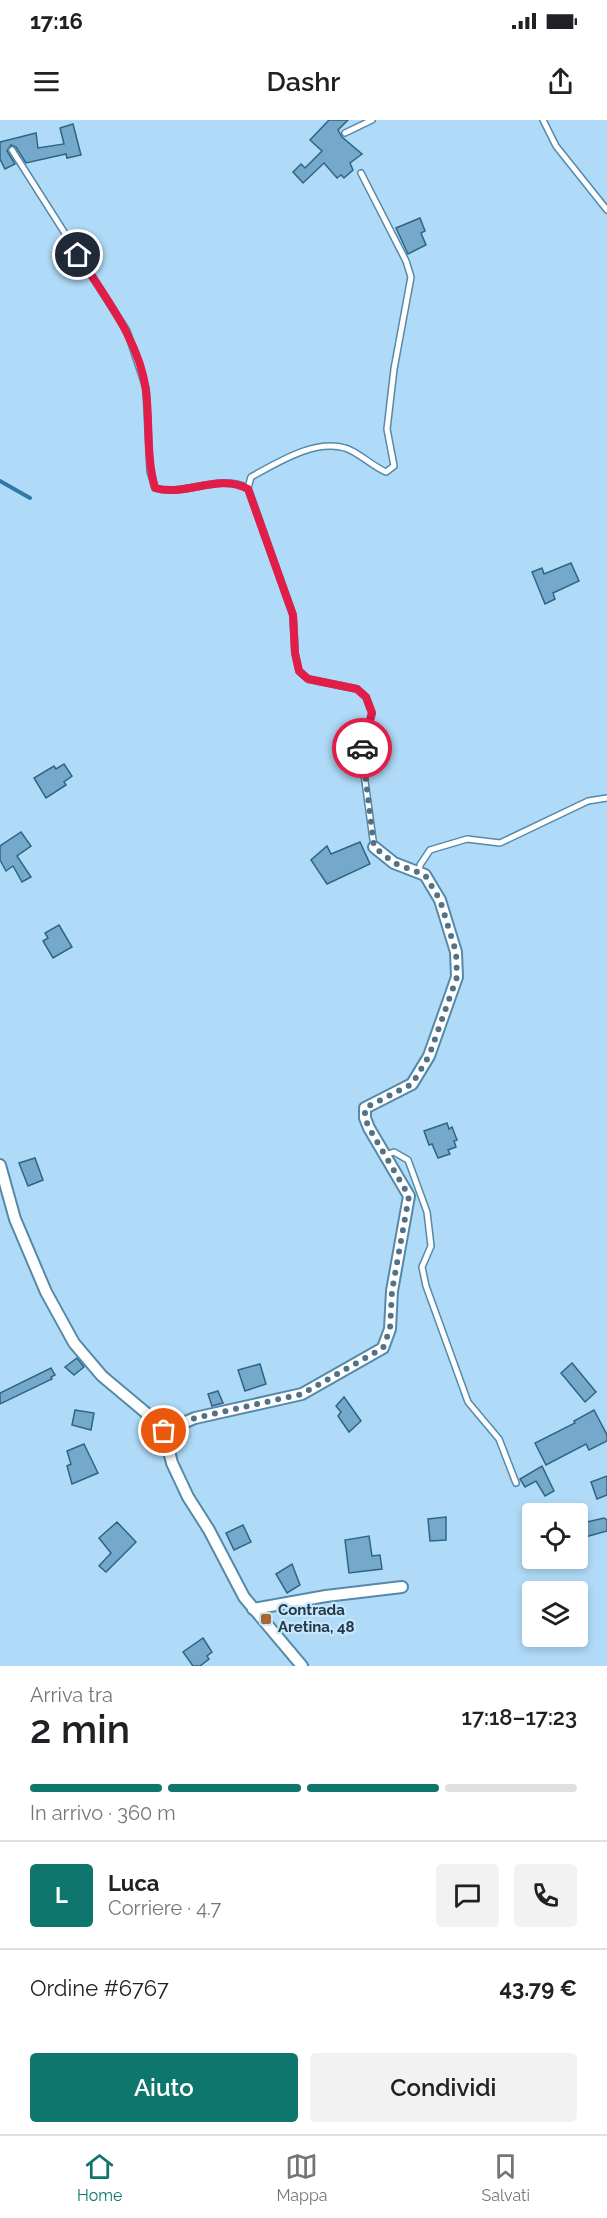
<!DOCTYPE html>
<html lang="it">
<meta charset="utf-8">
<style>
:root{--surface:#fff;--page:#f2f2f2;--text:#202124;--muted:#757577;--line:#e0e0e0;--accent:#0f766e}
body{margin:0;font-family:Raleway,sans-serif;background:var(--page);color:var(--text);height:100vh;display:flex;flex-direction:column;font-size:22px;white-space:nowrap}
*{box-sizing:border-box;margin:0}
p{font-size:20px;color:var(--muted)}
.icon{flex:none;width:33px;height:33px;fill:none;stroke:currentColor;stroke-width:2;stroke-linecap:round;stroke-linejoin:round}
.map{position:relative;height:1546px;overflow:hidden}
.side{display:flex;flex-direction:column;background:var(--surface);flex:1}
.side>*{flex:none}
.tools{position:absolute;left:522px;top:1383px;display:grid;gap:12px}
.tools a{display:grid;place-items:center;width:66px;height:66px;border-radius:6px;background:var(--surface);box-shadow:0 3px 9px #0003;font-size:30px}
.pin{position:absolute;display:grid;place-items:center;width:51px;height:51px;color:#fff;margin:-26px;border:3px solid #fff;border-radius:50%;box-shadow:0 2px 6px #0007}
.courier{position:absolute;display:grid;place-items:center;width:60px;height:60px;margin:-30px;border:4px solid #e11d48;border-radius:50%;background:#fff;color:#222;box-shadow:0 2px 8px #0007}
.head em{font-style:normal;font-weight:600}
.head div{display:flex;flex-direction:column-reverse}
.head{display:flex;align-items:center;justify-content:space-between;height:102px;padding:0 30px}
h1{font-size:39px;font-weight:600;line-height:45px}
.bar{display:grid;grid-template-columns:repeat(4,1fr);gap:9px 6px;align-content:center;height:72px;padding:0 30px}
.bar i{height:8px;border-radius:4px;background:var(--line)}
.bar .current{background:var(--accent)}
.bar p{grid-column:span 4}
.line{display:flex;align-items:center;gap:15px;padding:0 30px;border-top:2px solid var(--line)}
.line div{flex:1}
.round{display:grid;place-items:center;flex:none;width:63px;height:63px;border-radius:6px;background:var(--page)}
.button{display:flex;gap:12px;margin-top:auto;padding:12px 30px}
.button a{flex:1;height:69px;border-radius:6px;background:var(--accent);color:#fff;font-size:24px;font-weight:600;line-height:69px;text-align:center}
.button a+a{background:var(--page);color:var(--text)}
.status{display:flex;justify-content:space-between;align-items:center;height:42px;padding:0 30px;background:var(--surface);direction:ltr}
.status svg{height:16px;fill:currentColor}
header{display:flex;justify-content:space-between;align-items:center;height:78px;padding:0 30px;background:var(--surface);font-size:27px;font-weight:600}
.dock{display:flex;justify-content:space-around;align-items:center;height:84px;border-top:2px solid var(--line);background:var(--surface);font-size:16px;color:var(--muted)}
.dock a{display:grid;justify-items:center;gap:3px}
.dock .current{color:var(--accent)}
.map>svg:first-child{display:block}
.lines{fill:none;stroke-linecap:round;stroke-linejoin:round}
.stream{stroke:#3079a4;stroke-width:4}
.building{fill:#74a9cb;stroke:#306483;stroke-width:1.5}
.service-casing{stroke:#5589aa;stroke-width:8}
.minor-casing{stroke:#5589aa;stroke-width:14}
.service{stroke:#fff;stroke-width:5}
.minor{stroke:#fff;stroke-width:10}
.done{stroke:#547286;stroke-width:6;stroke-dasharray:0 10.8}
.route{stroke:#e11d48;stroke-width:8}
.poi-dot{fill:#a86731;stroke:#c6e6fc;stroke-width:2}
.labels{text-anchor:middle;stroke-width:4.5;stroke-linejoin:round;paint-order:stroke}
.poi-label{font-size:15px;font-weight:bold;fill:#233948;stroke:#c6e6fc;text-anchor:start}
</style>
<div class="status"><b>17:16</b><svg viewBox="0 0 49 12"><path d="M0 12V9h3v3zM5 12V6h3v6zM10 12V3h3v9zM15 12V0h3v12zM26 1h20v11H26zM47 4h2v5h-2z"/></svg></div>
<header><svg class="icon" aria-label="menu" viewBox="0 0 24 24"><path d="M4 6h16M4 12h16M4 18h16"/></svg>Dashr<svg class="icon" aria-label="share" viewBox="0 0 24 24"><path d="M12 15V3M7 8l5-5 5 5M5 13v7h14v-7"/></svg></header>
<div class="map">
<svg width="607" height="1546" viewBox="0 0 607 1546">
<rect width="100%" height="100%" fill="#b0dbf8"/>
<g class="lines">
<polyline class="stream" points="0,361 30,378"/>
</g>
<g class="building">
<polygon points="329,0 348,0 338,10 342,17 362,34 350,43 353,50 344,58 341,55 337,58 324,43 303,63 293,52 301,44 305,48 322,31 310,20"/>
<polygon points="73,4 81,35 67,38 66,34 26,43 16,27 11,25 7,31 15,44 5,49 0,39 0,22 36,13 38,28 64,24 60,8"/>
<polygon points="420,98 425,111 421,113 426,125 408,134 396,108"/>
<polygon points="571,443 579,461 553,473 555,479 545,484 532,452 542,448 544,454"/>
<polygon points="64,644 72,656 64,662 66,665 46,678 34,658 54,646 56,649"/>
<polygon points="21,712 31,726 17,736 31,757 22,762 13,746 6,751 0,740 0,726"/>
<polygon points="360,722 370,744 327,764 311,740 327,726 331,734"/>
<polygon points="59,805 72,827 53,838 43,821 48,818 45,813"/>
<polygon points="447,1003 449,1009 452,1007 457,1020 454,1021 456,1027 448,1030 450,1034 438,1038 432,1024 429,1025 424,1011"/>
<polygon points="35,1038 43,1060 28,1066 19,1043"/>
<polygon points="77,1238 84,1247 74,1255 65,1247"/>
<polygon points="572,1243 596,1272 585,1282 561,1253"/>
<polygon points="260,1244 266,1264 245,1271 238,1250"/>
<polygon points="51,1248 55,1255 51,1257 52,1259 0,1284 0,1273"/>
<polygon points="218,1271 223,1283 212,1286 208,1274"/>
<polygon points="344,1277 361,1301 349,1312 338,1296 341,1292 336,1286"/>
<polygon points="75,1290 94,1293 91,1310 72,1305"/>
<polygon points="594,1290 607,1315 607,1321 589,1330 586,1324 546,1345 535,1323 575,1303 574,1301"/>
<polygon points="84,1324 98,1353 72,1364 67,1346 71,1344 67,1331"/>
<polygon points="542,1346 554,1371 545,1376 536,1361 525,1367 520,1359"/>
<polygon points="607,1356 607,1375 597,1379 591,1362"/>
<polygon points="446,1397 446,1420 430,1421 428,1399"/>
<polygon points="604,1398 607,1400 607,1411 578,1419 578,1404"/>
<polygon points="117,1402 136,1422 106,1452 99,1446 111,1433 99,1418"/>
<polygon points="243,1405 251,1422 234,1430 226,1413"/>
<polygon points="369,1416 372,1436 380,1435 382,1449 349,1453 345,1420"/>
<polygon points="292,1444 300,1465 287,1473 276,1454"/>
<polygon points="203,1518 212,1532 207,1536 209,1539 200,1546 193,1546 183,1532"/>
</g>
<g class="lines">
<defs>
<g id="service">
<polyline points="543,0 556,26 607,90"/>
<polyline points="345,13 372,0"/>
<path d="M12,30L127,211L146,268L150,351L155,368C185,377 218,353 248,368"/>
<path d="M361,53L406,141L411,157L394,249L387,309L394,346L386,352C372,346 357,331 345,328C314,319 277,343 251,357L248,368L293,495L295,533L299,551L308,559L357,569L366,577L372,593L361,632L374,727"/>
<polyline points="419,753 420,745 430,730 467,719 500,723 588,681 607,678"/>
<polyline points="385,1035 394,1032 408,1040 427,1092 431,1126 422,1147 426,1166 468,1282 499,1319 516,1363"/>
</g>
<g id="minor">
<polyline points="0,1045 15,1099 46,1172 74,1223 102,1256 145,1292 164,1311 172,1343 188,1377 209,1410 244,1477 302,1546"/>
<polyline points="164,1311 195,1298 302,1274 383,1228 390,1209 392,1171 409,1076 369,1008 365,998 365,988 412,964 429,936 457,857 456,832 440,780 425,755 394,743 374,727"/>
<polyline points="253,1489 326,1476 402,1467"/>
</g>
</defs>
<use href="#service" class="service-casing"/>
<use href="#minor" class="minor-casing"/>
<use href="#service" class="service"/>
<use href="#minor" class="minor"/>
</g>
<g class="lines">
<polyline class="done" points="164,1311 195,1298 302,1274 383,1228 390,1209 392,1171 409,1076 369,1008 365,998 365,988 412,964 429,936 457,857 456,832 440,780 425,755 394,743 374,727 362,628"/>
<path class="route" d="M78,135C104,176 140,221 146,271C150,303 146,336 155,368C185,377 218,353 248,369L293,495L295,533L299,551L308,559L357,569L366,577L372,593L362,628"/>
</g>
<rect class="poi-dot" x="260" y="1493" width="12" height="12" rx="3"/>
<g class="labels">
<g class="poi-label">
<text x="278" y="1495">Contrada<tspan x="278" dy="17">Aretina, 48</tspan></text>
</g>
</g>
</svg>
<div class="tools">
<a><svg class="icon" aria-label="locate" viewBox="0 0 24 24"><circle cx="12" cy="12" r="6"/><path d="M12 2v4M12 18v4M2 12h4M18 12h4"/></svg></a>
<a><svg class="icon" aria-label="layers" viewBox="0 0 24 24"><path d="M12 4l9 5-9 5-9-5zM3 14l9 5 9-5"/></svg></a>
</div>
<div class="pin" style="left:164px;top:1311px;background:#ea580c"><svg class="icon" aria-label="bag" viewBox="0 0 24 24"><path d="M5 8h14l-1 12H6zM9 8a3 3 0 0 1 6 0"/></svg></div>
<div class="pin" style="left:78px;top:135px;background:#1f2937"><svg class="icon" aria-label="home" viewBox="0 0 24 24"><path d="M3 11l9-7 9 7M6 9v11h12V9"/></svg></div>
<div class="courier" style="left:362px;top:628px"><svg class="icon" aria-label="car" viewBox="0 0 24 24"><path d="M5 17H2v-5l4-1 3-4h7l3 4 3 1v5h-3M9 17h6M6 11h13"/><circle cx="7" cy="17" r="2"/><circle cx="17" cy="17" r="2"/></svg></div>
</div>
<section class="side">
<div class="head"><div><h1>2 min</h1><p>Arriva tra</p></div><em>17:18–17:23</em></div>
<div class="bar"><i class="current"></i><i class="current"></i><i class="current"></i><i></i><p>In arrivo · 360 m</p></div>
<div class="line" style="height:108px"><b class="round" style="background:var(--accent);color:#fff">L</b><div><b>Luca</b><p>Corriere · 4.7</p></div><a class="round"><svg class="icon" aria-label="chat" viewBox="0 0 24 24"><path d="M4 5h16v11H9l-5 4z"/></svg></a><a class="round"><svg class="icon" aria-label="phone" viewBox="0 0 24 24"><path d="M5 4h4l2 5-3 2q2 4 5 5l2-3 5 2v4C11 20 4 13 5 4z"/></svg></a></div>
<div class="line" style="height:78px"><div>Ordine #6767</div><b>43.79 €</b></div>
<div class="button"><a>Aiuto</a><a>Condividi</a></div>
</section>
<nav class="dock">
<a class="current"><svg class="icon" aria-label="home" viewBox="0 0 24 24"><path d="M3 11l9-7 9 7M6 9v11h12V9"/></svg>Home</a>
<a><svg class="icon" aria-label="map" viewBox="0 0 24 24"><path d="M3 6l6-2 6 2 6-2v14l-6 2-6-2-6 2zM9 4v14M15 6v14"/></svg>Mappa</a>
<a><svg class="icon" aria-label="saved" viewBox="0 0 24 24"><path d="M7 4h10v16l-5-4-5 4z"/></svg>Salvati</a>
</nav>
